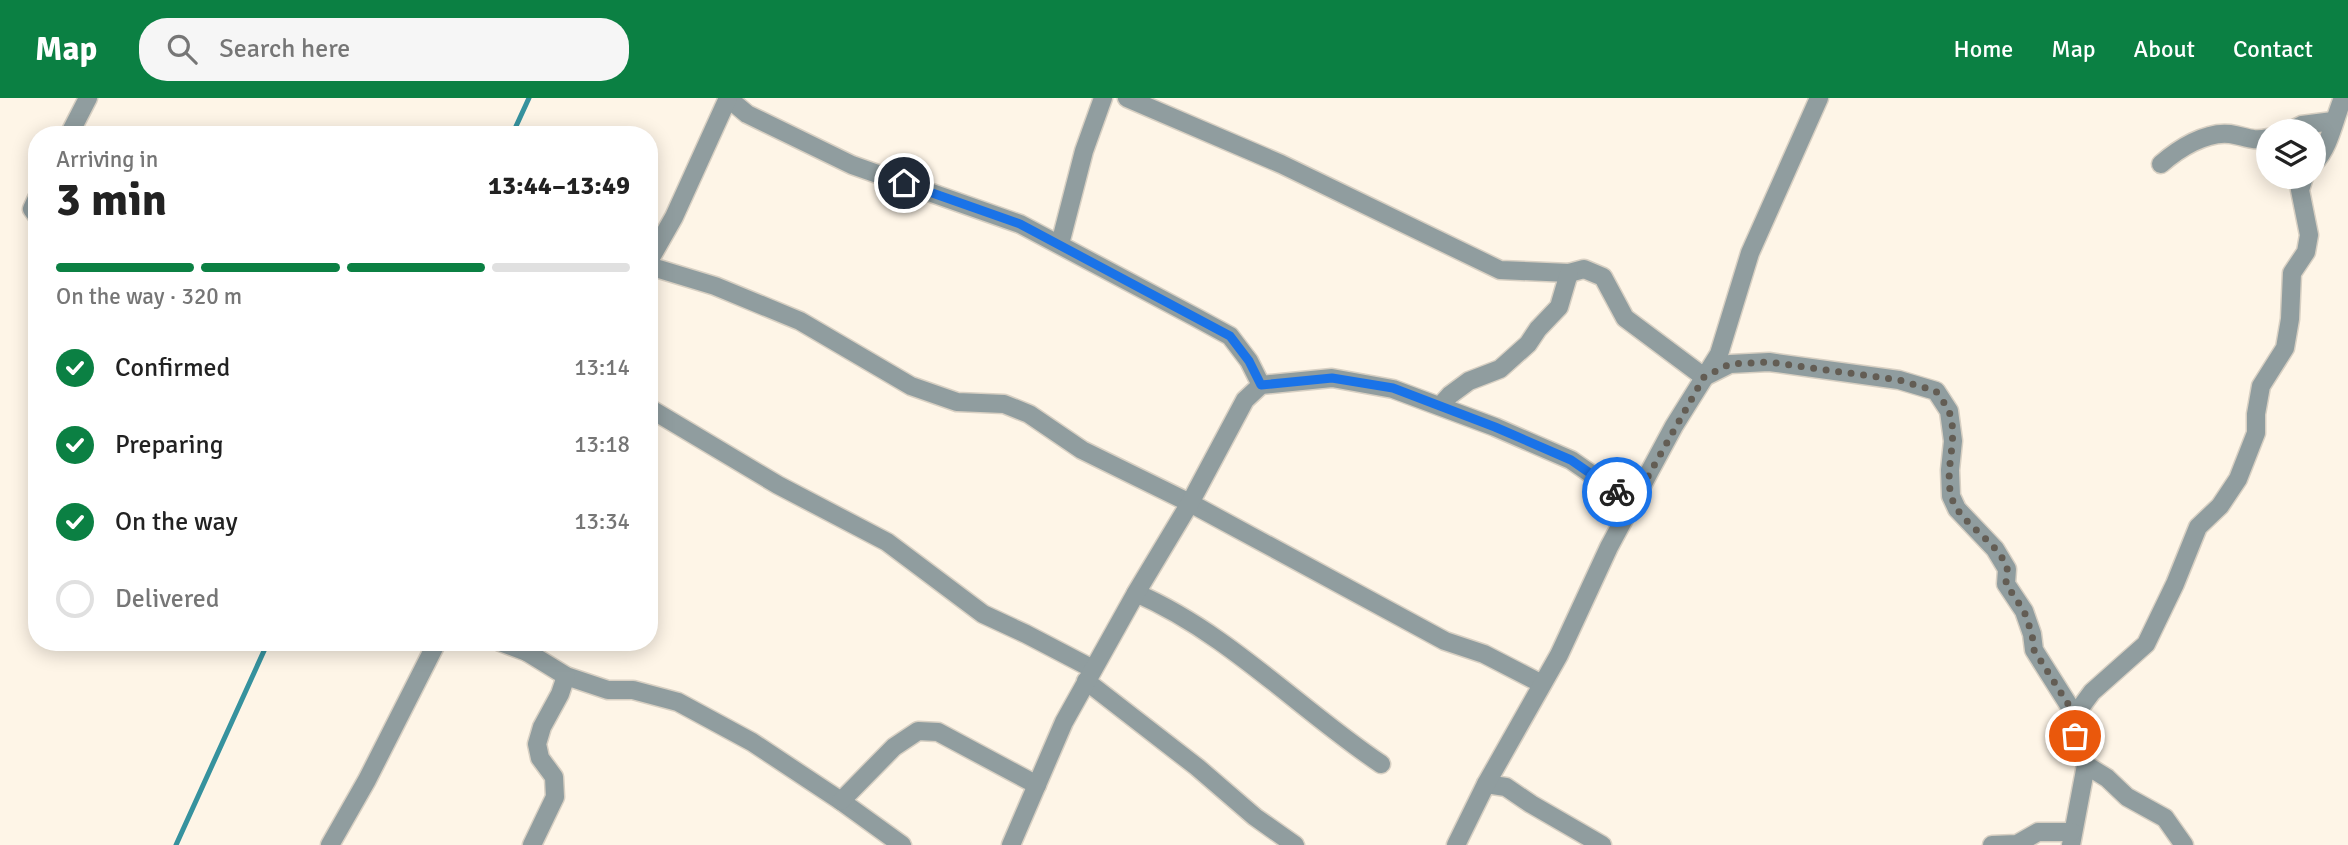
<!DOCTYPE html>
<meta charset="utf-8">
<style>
:root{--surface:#fff;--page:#f6f6f6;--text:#222;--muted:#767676;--line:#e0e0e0;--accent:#0b8043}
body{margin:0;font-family:Signika,sans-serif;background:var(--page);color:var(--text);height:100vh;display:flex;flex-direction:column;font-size:26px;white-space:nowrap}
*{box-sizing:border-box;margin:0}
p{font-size:23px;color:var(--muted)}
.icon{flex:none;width:38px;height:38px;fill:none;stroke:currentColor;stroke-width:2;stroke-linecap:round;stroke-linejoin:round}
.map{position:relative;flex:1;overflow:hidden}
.sheet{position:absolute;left:28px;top:28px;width:630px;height:525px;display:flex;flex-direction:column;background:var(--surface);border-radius:28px;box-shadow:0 4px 18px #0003}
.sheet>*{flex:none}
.controls{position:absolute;left:2256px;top:21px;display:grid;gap:14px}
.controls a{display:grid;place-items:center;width:70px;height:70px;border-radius:50%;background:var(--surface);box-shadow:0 4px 18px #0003;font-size:35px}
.pin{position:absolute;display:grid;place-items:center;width:60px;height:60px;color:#fff;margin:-30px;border:4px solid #fff;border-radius:50%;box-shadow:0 2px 7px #0007}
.courier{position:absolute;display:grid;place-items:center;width:70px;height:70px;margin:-35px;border:5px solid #1a73e8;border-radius:50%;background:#fff;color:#222;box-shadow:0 2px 9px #0007}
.head em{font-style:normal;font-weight:800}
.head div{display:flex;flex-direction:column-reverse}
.head{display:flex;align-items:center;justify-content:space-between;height:119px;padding:0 28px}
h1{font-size:46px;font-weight:800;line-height:52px}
.bar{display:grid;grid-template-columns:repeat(4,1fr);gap:10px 7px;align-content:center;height:84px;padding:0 28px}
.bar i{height:9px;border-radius:5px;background:var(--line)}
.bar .selected{background:var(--accent)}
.bar p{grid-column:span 4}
ol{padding:0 28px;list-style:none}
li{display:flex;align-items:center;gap:21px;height:77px}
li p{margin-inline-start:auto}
li .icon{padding:7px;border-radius:50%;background:var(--accent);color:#fff;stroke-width:4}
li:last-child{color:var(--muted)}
li i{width:38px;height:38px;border:4px solid var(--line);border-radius:50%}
header{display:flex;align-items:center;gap:42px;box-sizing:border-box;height:98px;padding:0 35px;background:var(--accent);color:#fff}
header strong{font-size:33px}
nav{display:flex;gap:38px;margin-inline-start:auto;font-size:24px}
.search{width:490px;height:63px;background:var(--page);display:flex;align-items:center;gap:18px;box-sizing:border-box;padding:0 24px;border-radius:28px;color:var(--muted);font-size:26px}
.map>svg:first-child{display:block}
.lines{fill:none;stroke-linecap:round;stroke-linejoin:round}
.stream{stroke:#36929e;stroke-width:5}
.minor-casing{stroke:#d8d0c3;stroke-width:21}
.minor{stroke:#909d9f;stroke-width:18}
.done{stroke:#635d54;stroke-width:7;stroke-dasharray:0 12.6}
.route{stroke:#1a73e8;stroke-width:9}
</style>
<header>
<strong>Map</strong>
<div class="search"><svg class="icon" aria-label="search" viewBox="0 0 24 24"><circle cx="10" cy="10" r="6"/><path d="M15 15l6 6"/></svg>Search here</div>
<nav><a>Home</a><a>Map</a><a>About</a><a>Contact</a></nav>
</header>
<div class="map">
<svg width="2348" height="747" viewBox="0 0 2348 747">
<rect width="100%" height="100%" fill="#fef5e7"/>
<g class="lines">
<g class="stream">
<polyline points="512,37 529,0"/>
<polyline points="176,747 268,544"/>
</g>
<defs>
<g id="minor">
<polyline points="728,0 747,16 852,67 1020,126 1197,220 1230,238 1249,263 1261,287"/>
<polyline points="1127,0 1281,66 1500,172 1569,175 1584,171 1603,179 1625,220 1704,279 1730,266 1769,264 1899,282 1936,293 1949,313 1953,343 1950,372 1951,398 1957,411 1995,451 2007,471 2006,486 2024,513 2032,536 2034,552 2075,617 2075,638 2086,667 2071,747"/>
<polyline points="2290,33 2302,27 2333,23"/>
<polyline points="69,37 88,0"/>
<path d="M2314,65C2330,49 2334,21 2343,0"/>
<path d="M2161,66C2178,51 2206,33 2230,36C2245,38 2252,44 2268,40"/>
<polyline points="37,100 32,111 37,118"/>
<polyline points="1060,146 1084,53 1103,0"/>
<polyline points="649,163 674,119 728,0"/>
<polyline points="649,168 715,188 800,223 911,288 957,304 1004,306 1029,316 1082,352 1190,405 1445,543 1484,556 1542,586"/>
<polyline points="1440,308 1450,297 1469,283 1500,271 1528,246 1538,231 1559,209 1569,175"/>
<polyline points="649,310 778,387 887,444 983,516 1026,536 1093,571"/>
<path d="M1136,495C1228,535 1299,611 1381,666"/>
<polyline points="500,544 527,554"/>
<polyline points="531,544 527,554 566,578 608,592 633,592 678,604 752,644 841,703 902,747"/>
<polyline points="1086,583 1197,669 1255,719 1295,747"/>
<polyline points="2075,617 2092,594 2146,546 2175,486 2198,429 2220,408 2238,381 2256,335 2256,316 2261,288 2285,250 2290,221 2292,175 2306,154 2309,137 2300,92 2304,79"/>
<polyline points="2086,667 2107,680 2127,699 2165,720 2184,747"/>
<polyline points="1486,686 1506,689 1531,706 1602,747"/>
<polyline points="841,703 894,649 918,633 938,634 1037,687"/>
<polyline points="330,747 367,682 437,544"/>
<polyline points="532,747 555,699 554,679 540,660 537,646 542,629 560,596 566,578"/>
<polyline points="1011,747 1064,624 1136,495 1190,405 1245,302 1261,287 1332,280 1393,291 1495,329 1571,362 1633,405"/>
<polyline points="1456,747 1486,686 1559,557 1609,449 1674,328 1719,256 1750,155 1819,0"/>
<polyline points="1992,747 2017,746 2038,734 2072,734"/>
</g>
</defs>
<use href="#minor" class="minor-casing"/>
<use href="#minor" class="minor"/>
</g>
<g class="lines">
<path class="done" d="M1617,394L1633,405L1704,279L1730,266L1769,264L1899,282L1936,293C1939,299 1945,305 1948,311C1960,338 1944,369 1951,397C1957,425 1998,442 2007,470C2008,474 2006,481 2006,486L2024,513L2032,536L2034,552L2075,617V638"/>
<polyline class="route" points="904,85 1020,126 1230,238 1249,263 1261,287 1332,280 1393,290 1495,329 1571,362 1617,394"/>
</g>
</svg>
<div class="controls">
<a><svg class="icon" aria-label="layers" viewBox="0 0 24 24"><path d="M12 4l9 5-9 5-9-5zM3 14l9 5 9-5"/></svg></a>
</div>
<div class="pin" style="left:2075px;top:638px;background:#ea580c"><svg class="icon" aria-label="bag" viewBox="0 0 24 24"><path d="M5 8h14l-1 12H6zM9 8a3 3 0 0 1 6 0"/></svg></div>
<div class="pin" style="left:904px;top:85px;background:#1f2937"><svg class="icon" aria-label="home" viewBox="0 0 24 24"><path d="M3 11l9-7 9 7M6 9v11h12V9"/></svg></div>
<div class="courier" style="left:1617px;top:394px"><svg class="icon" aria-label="bike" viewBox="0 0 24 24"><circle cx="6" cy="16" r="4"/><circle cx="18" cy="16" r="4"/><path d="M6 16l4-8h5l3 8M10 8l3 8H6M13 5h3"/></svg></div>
<section class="sheet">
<div class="head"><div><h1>3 min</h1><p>Arriving in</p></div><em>13:44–13:49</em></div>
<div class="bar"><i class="selected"></i><i class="selected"></i><i class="selected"></i><i></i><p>On the way · 320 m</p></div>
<ol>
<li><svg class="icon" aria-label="check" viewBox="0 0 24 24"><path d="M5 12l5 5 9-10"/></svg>Confirmed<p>13:14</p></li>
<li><svg class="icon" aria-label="check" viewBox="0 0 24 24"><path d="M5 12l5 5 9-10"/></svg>Preparing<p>13:18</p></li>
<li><svg class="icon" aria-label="check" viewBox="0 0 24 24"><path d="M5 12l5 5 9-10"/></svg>On the way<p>13:34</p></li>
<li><i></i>Delivered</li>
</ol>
</section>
</div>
